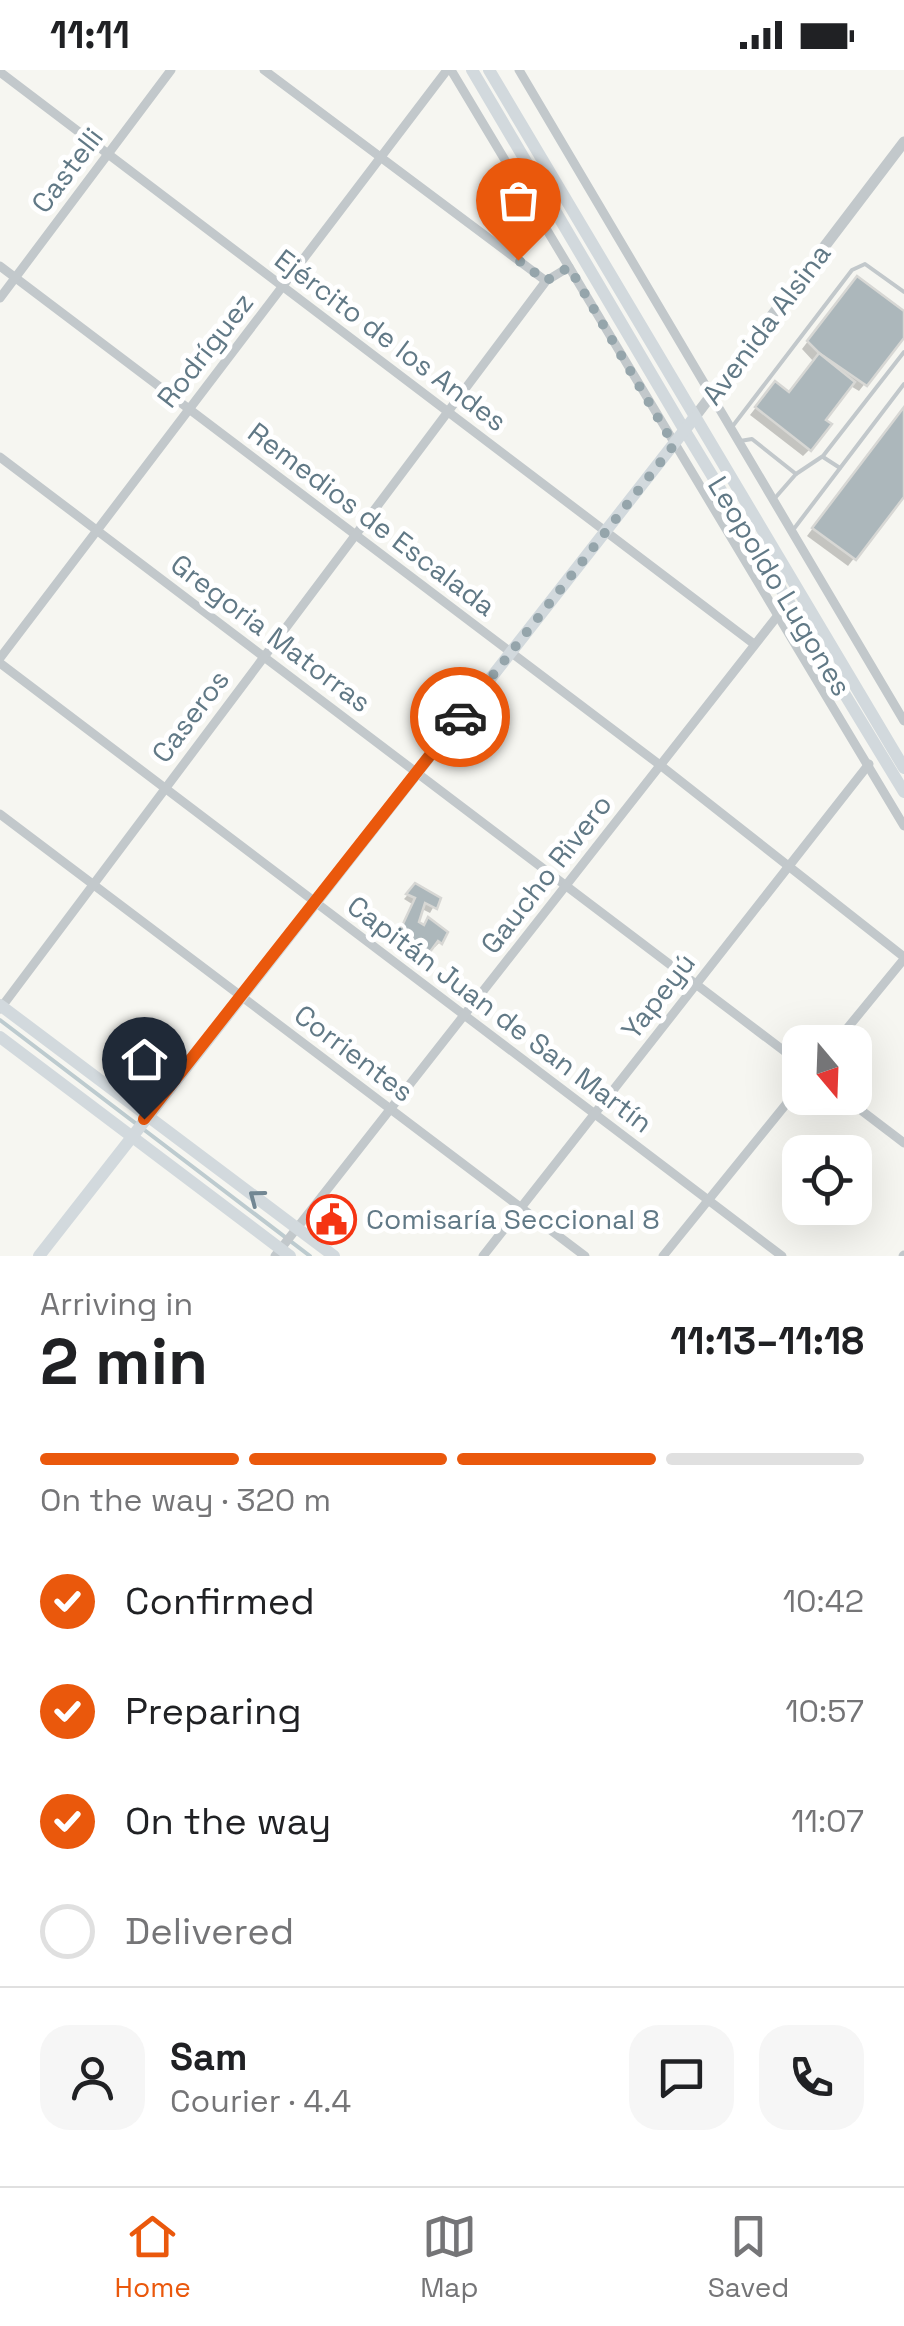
<!DOCTYPE html>
<meta charset="utf-8">
<style>
:root{--surface:#fff;--page:#f6f6f6;--text:#202124;--muted:#757577;--line:#e0e0e0;--accent:#ea580c}
body{margin:0;font-family:"Space Grotesk",sans-serif;background:var(--page);color:var(--text);height:100vh;display:flex;flex-direction:column;font-size:38px;white-space:nowrap}
*{box-sizing:border-box;margin:0}
p{font-size:32px;color:var(--muted)}
.icon{flex:none;width:55px;height:55px;fill:none;stroke:currentColor;stroke-width:2;stroke-linecap:round;stroke-linejoin:round}
.map{position:relative;height:1186px;overflow:hidden}
.side{display:flex;flex-direction:column;background:var(--surface);flex:1}
.side>*{flex:none}
.needle{width:65px;rotate:161deg}
.fabs{position:absolute;left:782px;top:955px;display:grid;gap:20px}
.fabs a{display:grid;place-items:center;width:90px;height:90px;border-radius:20px;background:var(--surface);box-shadow:0 10px 40px #0002;font-size:50px}
.pin{position:absolute;display:grid;place-items:center;width:85px;height:85px;color:#fff;margin:-102px -42px;border-radius:50% 50% 50% 0;rotate:-45deg;box-shadow:0 0 10px #0007}
.pin .icon{rotate:45deg}
.courier{position:absolute;display:grid;place-items:center;width:100px;height:100px;margin:-50px;border:8px solid #ea580c;border-radius:50%;background:#fff;color:#222;box-shadow:0 2px 12px #0007}
.head em{font-style:normal;font-weight:800}
.head div{display:flex;flex-direction:column-reverse}
.head{display:flex;align-items:center;justify-content:space-between;height:170px;padding:0 40px}
h1{font-size:65px;font-weight:800;line-height:75px}
.bar{display:grid;grid-template-columns:repeat(4,1fr);gap:15px 10px;align-content:center;height:120px;padding:0 40px}
.bar i{height:12px;border-radius:8px;background:var(--line)}
.bar .selected{background:var(--accent)}
.bar p{grid-column:span 4}
.line{display:flex;align-items:center;gap:25px;padding:0 40px;border-top:2px solid var(--line)}
.line div{flex:1}
.round{display:grid;place-items:center;flex:none;width:105px;height:105px;border-radius:30px;background:var(--page)}
ol{padding:0 40px;list-style:none}
li{display:flex;align-items:center;gap:30px;height:110px}
li p{margin-inline-start:auto}
li .icon{padding:10px;border-radius:50%;background:var(--accent);color:#fff;stroke-width:4}
li:last-child{color:var(--muted)}
li i{width:55px;height:55px;border:5px solid var(--line);border-radius:50%}
.status{display:flex;justify-content:space-between;align-items:center;height:70px;padding:0 50px;background:var(--surface);direction:ltr}
.status svg{height:28px;fill:currentColor}
.tab-bar{display:flex;justify-content:space-around;align-items:center;height:140px;border-top:2px solid var(--line);background:var(--surface);font-size:28px;color:var(--muted)}
.tab-bar a{display:grid;justify-items:center;gap:5px}
.tab-bar .selected{color:var(--accent)}
.map>svg:first-child{display:block}
.shadow{fill:#0003}
.lines{fill:none;stroke-linecap:round;stroke-linejoin:round}
.stream{stroke:#bdcbcf;stroke-width:4}
.building{fill:#acb7bb;stroke:#d7d7d4;stroke-width:2.5}
.service{stroke:#c2c8cb;stroke-width:4}
.minor{stroke:#c2c8cb;stroke-width:9}
.tertiary{stroke:#c2c8cb;stroke-width:11}
.secondary{stroke:#d2d9dd;stroke-width:12}
.oneway{stroke:#728793}
.done{stroke:#95a5ab;stroke-width:10;stroke-dasharray:0 18}
.route{stroke:#ea580c;stroke-width:12}
.labels{text-anchor:middle;stroke-width:10;stroke-linejoin:round;paint-order:stroke}
.street-label{font-size:28px;fill:#617986;stroke:#fff}
.poi-label{font-size:28px;fill:#617986;stroke:#fff;text-anchor:start}
</style>
<div class="status"><b>11:11</b><svg viewBox="0 0 49 12"><path d="M0 12V9h3v3zM5 12V6h3v6zM10 12V3h3v9zM15 12V0h3v12zM26 1h20v11H26zM47 4h2v5h-2z"/></svg></div>
<div class="map">
<svg width="904" height="1186" viewBox="0 0 904 1186">
<rect width="100%" height="100%" fill="#f6f6f1"/>
<g class="shadow">
<polygon points="850,216 904,244 904,264 859,321 849,315 822,350 810,379 803,386 750,345 769,321 788,325 814,292 802,279"/>
<polygon points="904,338 904,423 848,496 807,466"/>
<polygon points="416,816 438,829 430,843 420,838 416,853 422,857 428,851 440,872 435,877 432,875 417,893 392,875 412,834 404,829"/>
</g>
<g class="lines">
<polyline class="stream" points="0,950 310,1186"/>
</g>
<g class="building">
<polygon points="857,206 904,241 904,268 867,316 819,283 807,271"/>
<polygon points="819,283 855,312 826,350 832,354 811,381 755,337 775,311 789,322"/>
<polygon points="904,337 904,427 856,490 812,458"/>
<polygon points="415,813 441,828 437,839 425,833 419,852 424,855 428,847 448,862 442,874 438,871 424,890 396,869 415,828 406,824"/>
</g>
<g class="lines">
<g class="service">
<polyline points="732,357 852,200 865,194 904,222"/>
<polyline points="740,371 752,369 796,404"/>
<polyline points="823,387 840,398"/>
<polyline points="775,428 796,404 823,386 904,282"/>
<polyline points="793,460 904,314"/>
</g>
<g class="minor">
<polyline points="264,0 546,211"/>
<polyline points="451,0 904,756"/>
<polyline points="519,0 904,651"/>
<polyline points="0,2 754,574"/>
<polyline points="0,196 660,695 904,887"/>
<polyline points="0,228 171,0"/>
<polyline points="0,387 800,993"/>
<polyline points="0,588 447,0"/>
<polyline points="0,593 782,1186"/>
<polyline points="0,744 585,1186"/>
<polyline points="0,939 546,211 569,197"/>
<polyline points="836,972 904,889"/>
<polyline points="845,1028 904,1073"/>
<polyline points="275,1186 779,544"/>
<polyline points="483,1186 869,694"/>
<polyline points="663,1186 800,1017"/>
<polyline points="903,1186 904,1185"/>
</g>
<polyline class="tertiary" points="694,348 904,72"/>
<g class="secondary">
<polyline points="472,0 685,361 904,722"/>
<polyline points="489,0 904,698"/>
<polyline points="0,935 334,1186"/>
<polyline points="0,967 290,1186"/>
<polyline points="39,1186 694,348"/>
</g>
</g>
<defs><path id="oneway-chevron" d="M-2-3.5L2.5 0L-2 3.5" fill="none" stroke-width="1.6" stroke-linecap="round" stroke-linejoin="round" transform="scale(2.5)"/></defs>
<use class="oneway" href="#oneway-chevron" transform="translate(256 1127) rotate(-143)"/>
<g class="lines">
<polyline class="done" points="460,647 674,375 569,197 546,211 518,190"/>
<polyline class="route" points="144,1049 460,647"/>
</g>
<defs>
<symbol id="civic-ring" viewBox="-11 -11 22 22"><circle r="9.5" fill="#fff" stroke="#f53412" stroke-width="1.5"/><path d="M-.6-6.5H3V-4.5H.6V-3L4-1V1h2V6H-6V1h2V-1L-.6-3ZM-1.2 2.5V6h2.4V2.5Z" fill="#f53412"/></symbol>
</defs>
<g fill-rule="evenodd">
<use href="#civic-ring" x="304" y="1122" width="55" height="55"/>
</g>
<g class="labels">
<g class="street-label">
<text transform="translate(67 100) rotate(-53)" y="10">Castelli</text>
<text transform="translate(766 254) rotate(-53)" y="10">Avenida Alsina</text>
<text transform="translate(391 270) rotate(37)" y="10">Ejército de los Andes</text>
<text transform="translate(205 280) rotate(-52)" y="10">Rodríguez</text>
<text transform="translate(372 449) rotate(37)" y="10">Remedios de Escalada</text>
<text transform="translate(780 516) rotate(59)" y="10">Leopoldo Lugones</text>
<text transform="translate(271 563) rotate(37)" y="10">Gregoria Matorras</text>
<text transform="translate(190 646) rotate(-53)" y="10">Caseros</text>
<text transform="translate(546 804) rotate(-52)" y="10">Gaucho Rivero</text>
<text transform="translate(658 926) rotate(-52)" y="10">Yapeyú</text>
<text transform="translate(500 944) rotate(37)" y="10">Capitán Juan de San Martín</text>
<text transform="translate(354 983) rotate(37)" y="10">Corrientes</text>
</g>
<g class="poi-label">
<text x="366" y="1159">Comisaría Seccional 8</text>
</g>
</g>
</svg>
<div class="fabs">
<a><svg class="needle" viewBox="-14 -14 28 28"><path d="M0-13l5 13h-10z" fill="#e53935"/><path d="M0 13l5-13h-10z" fill="#757577"/></svg></a>
<a><svg class="icon" aria-label="locate" viewBox="0 0 24 24"><circle cx="12" cy="12" r="6"/><path d="M12 2v4M12 18v4M2 12h4M18 12h4"/></svg></a>
</div>
<div class="pin" style="left:518px;top:190px;background:#ea580c"><svg class="icon" aria-label="bag" viewBox="0 0 24 24"><path d="M5 8h14l-1 12H6zM9 8a3 3 0 0 1 6 0"/></svg></div>
<div class="pin" style="left:144px;top:1049px;background:#1f2937"><svg class="icon" aria-label="home" viewBox="0 0 24 24"><path d="M3 11l9-7 9 7M6 9v11h12V9"/></svg></div>
<div class="courier" style="left:460px;top:647px"><svg class="icon" aria-label="car" viewBox="0 0 24 24"><path d="M5 17H2v-5l4-1 3-4h7l3 4 3 1v5h-3M9 17h6M6 11h13"/><circle cx="7" cy="17" r="2"/><circle cx="17" cy="17" r="2"/></svg></div>
</div>
<section class="side">
<div class="head"><div><h1>2 min</h1><p>Arriving in</p></div><em>11:13–11:18</em></div>
<div class="bar"><i class="selected"></i><i class="selected"></i><i class="selected"></i><i></i><p>On the way · 320 m</p></div>
<ol>
<li><svg class="icon" aria-label="check" viewBox="0 0 24 24"><path d="M5 12l5 5 9-10"/></svg>Confirmed<p>10:42</p></li>
<li><svg class="icon" aria-label="check" viewBox="0 0 24 24"><path d="M5 12l5 5 9-10"/></svg>Preparing<p>10:57</p></li>
<li><svg class="icon" aria-label="check" viewBox="0 0 24 24"><path d="M5 12l5 5 9-10"/></svg>On the way<p>11:07</p></li>
<li><i></i>Delivered</li>
</ol>
<div class="line" style="height:180px"><a class="round"><svg class="icon" aria-label="person" viewBox="0 0 24 24"><circle cx="12" cy="8" r="4"/><path d="M4 21q1-7 8-7t8 7"/></svg></a><div><b>Sam</b><p>Courier · 4.4</p></div><a class="round"><svg class="icon" aria-label="chat" viewBox="0 0 24 24"><path d="M4 5h16v11H9l-5 4z"/></svg></a><a class="round"><svg class="icon" aria-label="phone" viewBox="0 0 24 24"><path d="M5 4h4l2 5-3 2q2 4 5 5l2-3 5 2v4C11 20 4 13 5 4z"/></svg></a></div>
</section>
<nav class="tab-bar">
<a class="selected"><svg class="icon" aria-label="home" viewBox="0 0 24 24"><path d="M3 11l9-7 9 7M6 9v11h12V9"/></svg>Home</a>
<a><svg class="icon" aria-label="map" viewBox="0 0 24 24"><path d="M3 6l6-2 6 2 6-2v14l-6 2-6-2-6 2zM9 4v14M15 6v14"/></svg>Map</a>
<a><svg class="icon" aria-label="saved" viewBox="0 0 24 24"><path d="M7 4h10v16l-5-4-5 4z"/></svg>Saved</a>
</nav>
